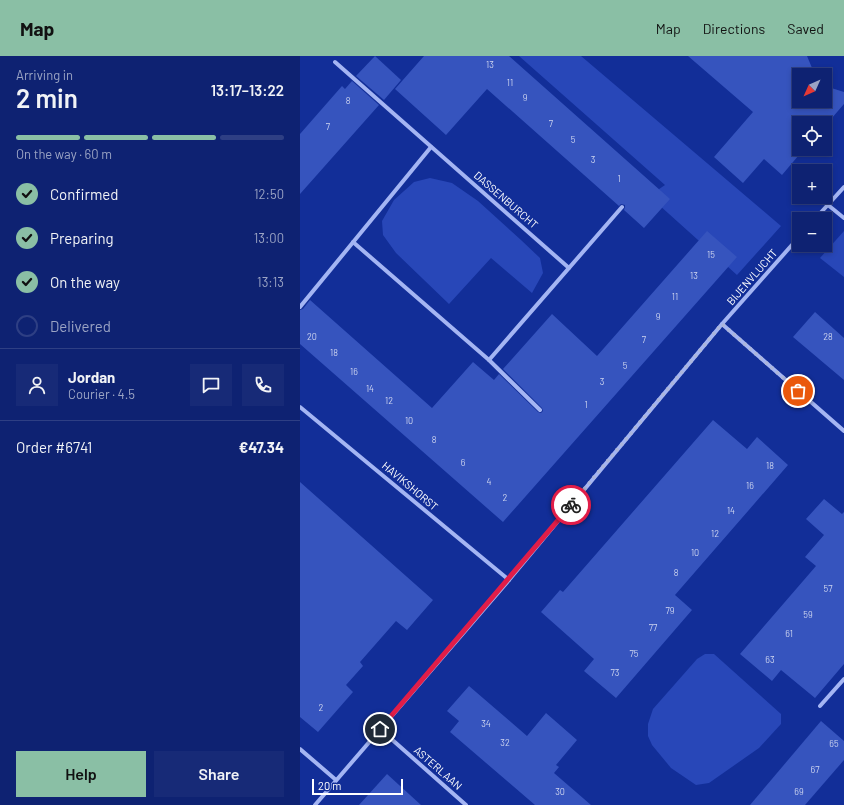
<!DOCTYPE html>
<meta charset="utf-8">
<style>
:root{--surface:#0e2272;--page:#172a77;--text:#f1f3f6;--muted:#9ba4c4;--line:#2e3f84;--accent:#8abfa5}
body{margin:0;font-family:Barlow,sans-serif;background:var(--page);color:var(--text);height:100vh;display:flex;flex-direction:column;font-size:15px;white-space:nowrap}
*{box-sizing:border-box;margin:0}
p{font-size:13px;color:var(--muted)}
.icon{flex:none;width:22px;height:22px;fill:none;stroke:currentColor;stroke-width:2;stroke-linecap:round;stroke-linejoin:round}
.map{position:relative;flex:1;overflow:hidden}
.details{display:flex;flex-direction:column;background:var(--surface);width:300px}
.details>*{flex:none}
.needle{width:26px;rotate:225deg}
.buttons{position:absolute;left:492px;top:12px;display:grid;gap:8px}
.buttons a{display:grid;place-items:center;width:40px;height:40px;border-radius:0px;background:var(--surface);box-shadow:0 2px 6px #0003,0 0 0 1px var(--line);font-size:20px}
.scale{position:absolute;left:12px;bottom:10px;width:91px;box-sizing:border-box;padding-left:4px;border:2px solid #fff;border-top:0;font-size:11px;line-height:14px;white-space:nowrap;color:#fff;-webkit-text-stroke:3px #122e98;paint-order:stroke}
.pin{position:absolute;display:grid;place-items:center;width:34px;height:34px;color:#fff;margin:-17px;border:2px solid #fff;border-radius:50%;box-shadow:0 1px 4px #0007}
.courier{position:absolute;display:grid;place-items:center;width:40px;height:40px;margin:-20px;border:3px solid #e11d48;border-radius:50%;background:#fff;color:#222;box-shadow:0 1px 5px #0007}
.overview em{font-style:normal;font-weight:600}
.overview div{display:flex;flex-direction:column-reverse}
.overview{display:flex;align-items:center;justify-content:space-between;height:68px;padding:0 16px}
h1{font-size:26px;font-weight:600;line-height:30px}
.bar{display:grid;grid-template-columns:repeat(4,1fr);gap:6px 4px;align-content:center;height:48px;padding:0 16px}
.bar i{height:5px;border-radius:3px;background:var(--line)}
.bar .active{background:var(--accent)}
.bar p{grid-column:span 4}
.line{display:flex;align-items:center;gap:10px;padding:0 16px;border-top:1px solid var(--line)}
.line div{flex:1}
.round{display:grid;place-items:center;flex:none;width:42px;height:42px;border-radius:0px;background:var(--page)}
ol{padding:0 16px;list-style:none}
li{display:flex;align-items:center;gap:12px;height:44px}
li p{margin-inline-start:auto}
li .icon{padding:4px;border-radius:50%;background:var(--accent);color:#111;stroke-width:4}
li:last-child{color:var(--muted)}
li i{width:22px;height:22px;border:2px solid var(--line);border-radius:50%}
.button{display:flex;gap:8px;margin-top:auto;padding:8px 16px}
.button a{flex:1;height:46px;border-radius:0px;background:var(--accent);color:#111;font-size:16px;font-weight:600;line-height:46px;text-align:center}
.button a+a{background:var(--page);color:var(--text)}
header{display:flex;align-items:center;gap:24px;box-sizing:border-box;height:56px;padding:0 20px;background:var(--accent);color:#111}
header strong{font-size:19px}
nav{display:flex;gap:22px;margin-inline-start:auto;font-size:14px}
main{display:flex;flex:1;min-height:0}
.map>svg:first-child{display:block}
.green{fill:#2847b8}
.building{fill:#3654be}
.lines{fill:none;stroke-linecap:round;stroke-linejoin:round}
.street{stroke:#a4b5f3;stroke-width:4}
.done{stroke:#acb6db;stroke-width:4;stroke-dasharray:0 7.2}
.route{stroke:#e11d48;stroke-width:5}
.labels{text-anchor:middle;stroke-width:3;stroke-linejoin:round;paint-order:stroke}
.number-label{font-size:9px;fill:#cdd4ef}
.street-label{font-size:11px;fill:#fff;stroke:#122e98}
</style>
<header>
<strong>Map</strong>
<nav><a>Map</a><a>Directions</a><a>Saved</a></nav>
</header>
<main>
<section class="details">
<div class="overview"><div><h1>2 min</h1><p>Arriving in</p></div><em>13:17–13:22</em></div>
<div class="bar"><i class="active"></i><i class="active"></i><i class="active"></i><i></i><p>On the way · 60 m</p></div>
<ol>
<li><svg class="icon" aria-label="check" viewBox="0 0 24 24"><path d="M5 12l5 5 9-10"/></svg>Confirmed<p>12:50</p></li>
<li><svg class="icon" aria-label="check" viewBox="0 0 24 24"><path d="M5 12l5 5 9-10"/></svg>Preparing<p>13:00</p></li>
<li><svg class="icon" aria-label="check" viewBox="0 0 24 24"><path d="M5 12l5 5 9-10"/></svg>On the way<p>13:13</p></li>
<li><i></i>Delivered</li>
</ol>
<div class="line" style="height:72px"><a class="round"><svg class="icon" aria-label="person" viewBox="0 0 24 24"><circle cx="12" cy="8" r="4"/><path d="M4 21q1-7 8-7t8 7"/></svg></a><div><b>Jordan</b><p>Courier · 4.5</p></div><a class="round"><svg class="icon" aria-label="chat" viewBox="0 0 24 24"><path d="M4 5h16v11H9l-5 4z"/></svg></a><a class="round"><svg class="icon" aria-label="phone" viewBox="0 0 24 24"><path d="M5 4h4l2 5-3 2q2 4 5 5l2-3 5 2v4C11 20 4 13 5 4z"/></svg></a></div>
<div class="line" style="height:52px"><div>Order #6741</div><b>€47.34</b></div>
<div class="button"><a>Help</a><a>Share</a></div>
</section>
<div class="map">
<svg width="544" height="749" viewBox="0 0 544 749">
<rect width="100%" height="100%" fill="#122e98"/>
<g class="green">
<polygon points="219,0 281,0 481,170 437,219 349,140 365,129"/>
<polygon points="130,122 152,127 178,145 221,184 240,202 243,217 232,237 191,202 149,248 96,197 83,179 82,165 94,144 114,126"/>
<polygon points="544,175 544,221 520,202"/>
<polygon points="405,598 414,598 481,658 481,668 459,692 409,727 396,729 371,712 352,689 348,680 348,668 353,653 397,603"/>
</g>
<g class="building">
<polygon points="75,0 101,24 84,44 56,20"/>
<polygon points="124,0 209,0 370,143 344,172 324,154 325,151 325,149 321,148 319,150 187,33 146,79 95,33"/>
<polygon points="388,0 507,0 515,19 499,19 499,45 525,45 525,30 544,36 544,48 525,70 525,67 499,67 499,93 504,93 482,119 464,103 443,127 414,101 453,56"/>
<polygon points="52,25 79,49 0,138 0,78 42,30 45,33"/>
<polygon points="407,175 437,201 203,466 0,288 0,254 3,253 10,244 132,352 173,306 194,324 199,318 238,356 241,357 243,355 242,352 203,313 252,258 297,300"/>
<polygon points="515,256 544,282 544,324 493,281"/>
<polygon points="413,364 447,393 457,381 488,409 375,539 392,554 316,642 284,615 294,603 241,556 260,534 263,536"/>
<polygon points="0,426 133,544 107,574 96,565 60,606 63,610 46,629 53,636 18,676 0,661"/>
<polygon points="524,443 542,458 544,456 544,608 515,642 481,614 472,625 440,598 516,510 505,501 524,479 506,463"/>
<polygon points="169,630 227,680 246,657 277,684 256,709 259,711 254,717 291,749 235,749 150,676 159,665 147,655"/>
<polygon points="521,665 544,685 544,704 505,749 450,749"/>
<polygon points="87,718 121,749 59,749"/>
</g>
<g class="lines">
<g class="street">
<polyline points="35,6 269,212"/>
<polyline points="528,149 544,162"/>
<polyline points="515,163 544,131"/>
<polyline points="53,186 189,304 240,354"/>
<polyline points="0,251 131,91"/>
<polyline points="422,268 544,375"/>
<polyline points="189,304 322,151"/>
<polyline points="0,351 209,524"/>
<polyline points="520,650 544,623"/>
<polyline points="80,673 166,749"/>
<polyline points="0,693 36,724"/>
<polyline points="15,749 209,524 422,268 499,181"/>
</g>
</g>
<g class="lines">
<polyline class="done" points="271,449 422,268 498,335"/>
<polyline class="route" points="80,673 271,449"/>
</g>
<g class="labels">
<g class="number-label">
<text x="190" y="12">13</text>
<text x="210" y="30">11</text>
<text x="225" y="45">9</text>
<text x="48" y="48">8</text>
<text x="251" y="71">7</text>
<text x="28" y="74">7</text>
<text x="273" y="87">5</text>
<text x="293" y="107">3</text>
<text x="319" y="126">1</text>
<text x="411" y="202">15</text>
<text x="394" y="223">13</text>
<text x="375" y="244">11</text>
<text x="358" y="264">9</text>
<text x="12" y="284">20</text>
<text x="528" y="284">28</text>
<text x="344" y="287">7</text>
<text x="34" y="300">18</text>
<text x="325" y="313">5</text>
<text x="54" y="319">16</text>
<text x="302" y="329">3</text>
<text x="70" y="336">14</text>
<text x="89" y="348">12</text>
<text x="286" y="352">1</text>
<text x="109" y="368">10</text>
<text x="134" y="387">8</text>
<text x="163" y="410">6</text>
<text x="470" y="413">18</text>
<text x="189" y="429">4</text>
<text x="450" y="433">16</text>
<text x="205" y="445">2</text>
<text x="431" y="458">14</text>
<text x="415" y="481">12</text>
<text x="395" y="500">10</text>
<text x="376" y="520">8</text>
<text x="528" y="536">57</text>
<text x="370" y="558">79</text>
<text x="508" y="562">59</text>
<text x="353" y="575">77</text>
<text x="489" y="581">61</text>
<text x="334" y="601">75</text>
<text x="470" y="607">63</text>
<text x="315" y="620">73</text>
<text x="21" y="655">2</text>
<text x="186" y="671">34</text>
<text x="205" y="690">32</text>
<text x="534" y="691">65</text>
<text x="515" y="717">67</text>
<text x="260" y="739">30</text>
<text x="499" y="739">69</text>
</g>
<g class="street-label">
<text transform="translate(206 144) rotate(41)" y="4">DASSENBURCHT</text>
<text transform="translate(452 221) rotate(-49)" y="4">BIJENVLUCHT</text>
<text transform="translate(110 430) rotate(40)" y="4">HAVIKSHORST</text>
<text transform="translate(138 712) rotate(41)" y="4">ASTERLAAN</text>
</g>
</g>
</svg>
<div class="buttons">
<a><svg class="needle" viewBox="-14 -14 28 28"><path d="M0-13l5 13h-10z" fill="#e53935"/><path d="M0 13l5-13h-10z" fill="#9ba4c4"/></svg></a>
<a><svg class="icon" aria-label="locate" viewBox="0 0 24 24"><circle cx="12" cy="12" r="6"/><path d="M12 2v4M12 18v4M2 12h4M18 12h4"/></svg></a>
<a>+</a>
<a>−</a>
</div>
<div class="scale">20 m</div>
<div class="pin" style="left:498px;top:335px;background:#ea580c"><svg class="icon" aria-label="bag" viewBox="0 0 24 24"><path d="M5 8h14l-1 12H6zM9 8a3 3 0 0 1 6 0"/></svg></div>
<div class="pin" style="left:80px;top:673px;background:#1f2937"><svg class="icon" aria-label="home" viewBox="0 0 24 24"><path d="M3 11l9-7 9 7M6 9v11h12V9"/></svg></div>
<div class="courier" style="left:271px;top:449px"><svg class="icon" aria-label="bike" viewBox="0 0 24 24"><circle cx="6" cy="16" r="4"/><circle cx="18" cy="16" r="4"/><path d="M6 16l4-8h5l3 8M10 8l3 8H6M13 5h3"/></svg></div>
</div>
</main>
